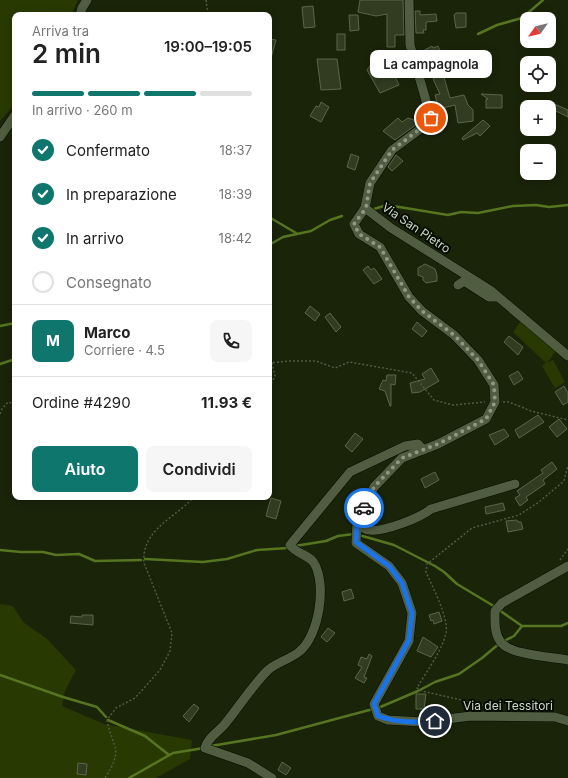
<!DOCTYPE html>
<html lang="it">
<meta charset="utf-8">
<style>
:root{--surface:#fff;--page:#f6f6f6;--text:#222;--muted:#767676;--line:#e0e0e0;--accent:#0f766e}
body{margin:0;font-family:Inter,sans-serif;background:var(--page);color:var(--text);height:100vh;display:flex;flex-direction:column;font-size:15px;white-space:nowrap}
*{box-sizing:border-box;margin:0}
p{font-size:13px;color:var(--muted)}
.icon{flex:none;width:22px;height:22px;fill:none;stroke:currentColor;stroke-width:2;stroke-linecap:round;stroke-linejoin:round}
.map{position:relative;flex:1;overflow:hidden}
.details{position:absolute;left:12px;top:12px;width:260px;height:488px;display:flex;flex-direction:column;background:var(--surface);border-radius:8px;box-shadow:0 2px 10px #0003}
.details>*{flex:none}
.needle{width:26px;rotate:236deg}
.controls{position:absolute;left:520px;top:12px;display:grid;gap:8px}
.controls a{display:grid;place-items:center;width:36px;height:36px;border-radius:8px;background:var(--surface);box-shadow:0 2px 10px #0003;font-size:20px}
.pin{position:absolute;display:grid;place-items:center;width:34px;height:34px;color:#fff;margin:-17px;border:2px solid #fff;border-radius:50%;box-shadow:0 1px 4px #0007}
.courier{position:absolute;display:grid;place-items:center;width:40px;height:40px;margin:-20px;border:3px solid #1a73e8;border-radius:50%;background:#fff;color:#222;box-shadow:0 1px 5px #0007}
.bubble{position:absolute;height:28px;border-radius:8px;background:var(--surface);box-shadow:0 2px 10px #0003;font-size:13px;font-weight:600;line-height:28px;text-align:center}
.head em{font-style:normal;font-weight:600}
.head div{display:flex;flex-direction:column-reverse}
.head{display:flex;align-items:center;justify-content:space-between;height:68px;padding:0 20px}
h1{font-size:26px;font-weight:600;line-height:30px}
.bar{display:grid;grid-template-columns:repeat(4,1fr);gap:6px 4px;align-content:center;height:48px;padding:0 20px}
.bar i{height:5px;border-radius:3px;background:var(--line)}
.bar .on{background:var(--accent)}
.bar p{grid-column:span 4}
.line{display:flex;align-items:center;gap:10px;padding:0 20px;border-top:1px solid var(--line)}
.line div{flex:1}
.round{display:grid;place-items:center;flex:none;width:42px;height:42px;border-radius:8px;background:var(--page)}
ol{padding:0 20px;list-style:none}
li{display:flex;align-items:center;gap:12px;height:44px}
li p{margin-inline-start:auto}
li .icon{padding:4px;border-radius:50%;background:var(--accent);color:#fff;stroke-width:4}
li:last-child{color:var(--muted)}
li i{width:22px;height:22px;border:2px solid var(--line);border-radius:50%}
.action{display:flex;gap:8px;margin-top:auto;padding:8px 20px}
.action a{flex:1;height:46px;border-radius:8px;background:var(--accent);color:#fff;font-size:16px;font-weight:600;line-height:46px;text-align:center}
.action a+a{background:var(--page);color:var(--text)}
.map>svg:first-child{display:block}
.green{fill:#283a02}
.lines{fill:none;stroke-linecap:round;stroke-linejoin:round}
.stream{stroke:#577421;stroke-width:2.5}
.building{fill:#313c21;stroke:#5a6649}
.minor-casing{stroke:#050d00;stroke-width:10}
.path{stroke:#515a42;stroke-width:1.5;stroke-dasharray:2 2;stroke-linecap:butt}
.minor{stroke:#505d40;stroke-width:9}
.done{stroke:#909884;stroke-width:4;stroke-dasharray:0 7.2}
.route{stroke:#1a73e8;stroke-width:5}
.labels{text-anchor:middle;stroke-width:4;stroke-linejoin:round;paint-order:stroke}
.street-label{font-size:12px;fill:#cfd7c6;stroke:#070c03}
</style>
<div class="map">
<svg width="568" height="778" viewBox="0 0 568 778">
<rect width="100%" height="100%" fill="#1a2409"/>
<g class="green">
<polygon points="0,0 78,0 71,15 15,15 15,104 0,121"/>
<polygon points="523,318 558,348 547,363 553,360 565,382 555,388 542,366 546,363 513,332"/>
<polygon points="0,604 13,606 23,622 47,639 76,670 65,691 62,706 104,724 192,740 190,759 156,778 0,778"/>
</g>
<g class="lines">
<g class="stream">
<polyline points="478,34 497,25 522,18 543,0"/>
<polyline points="374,209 387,205 448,215 461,212 478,213 513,206 536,205 549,207 568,205"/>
<polyline points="269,217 296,233"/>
<polyline points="269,245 283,237 311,231 330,220 342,216"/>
<polyline points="0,326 15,323"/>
<polyline points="0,364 15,359"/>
<polyline points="359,535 394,545 435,566 444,572 457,584 492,605 522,626 561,626 568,623"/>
<polyline points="295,546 326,541 338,536 354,534"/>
<polyline points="0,550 21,552 43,552 56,555 79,554 95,561 141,560"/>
<polyline points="145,559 203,562 227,559 257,550 288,548"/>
<polyline points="504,641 514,636 522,626"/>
<polyline points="0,675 63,697 97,707 106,717"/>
<polyline points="378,708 418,691 435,682 459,674 482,658 500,643"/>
<polyline points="108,720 145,736 169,755"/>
<polyline points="211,746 276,735 373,709"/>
<polyline points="129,778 173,753 204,748"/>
</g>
</g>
<g class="building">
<polygon points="360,0 403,0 404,35 395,35 395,47 387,47 387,14 376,16 358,12"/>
<polygon points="313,6 315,27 304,28 302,7"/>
<polygon points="415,11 420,11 420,15 436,14 437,21 426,22 426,30 423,30 424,33 416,33"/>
<polygon points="456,13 466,13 466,27 456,28 454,15"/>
<polygon points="349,15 358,15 359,30 350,31"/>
<rect x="337" y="34" width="8" height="16"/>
<polygon points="269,39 276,40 271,58 269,57"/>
<polygon points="432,46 433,48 438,46 442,55 430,61 423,51"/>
<polygon points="381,57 387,67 390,66 399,85 380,93 367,70 374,60"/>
<polygon points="317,59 337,59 341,89 321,90"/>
<polygon points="443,74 450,98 464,95 468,105 473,110 473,121 458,123 455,105 439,109 435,95 440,94 433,79"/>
<polygon points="481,94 502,95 502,108 486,108 486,99 488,99"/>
<polygon points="321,102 329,107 321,122 310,116 316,106 319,107"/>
<polygon points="552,103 568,110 568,117 550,108"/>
<polygon points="398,118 402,122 408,118 414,120 417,124 395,140 383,131"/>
<polygon points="483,120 490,126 480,136 477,133 463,140 462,138"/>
<polygon points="351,154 359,157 355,170 347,167"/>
<polygon points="396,155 403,161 392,171 388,167"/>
<polygon points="425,264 435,269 437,275 437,281 426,283 423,280 423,277 418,275 418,268"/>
<polygon points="368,266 371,270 374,268 382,279 374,284 363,270"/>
<polygon points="310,306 320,314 315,321 305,313"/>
<polygon points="330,313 341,327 336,332 325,317"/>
<polygon points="417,322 427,331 422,337 412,329"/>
<polygon points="509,336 523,347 518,355 504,342"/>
<polygon points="431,368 439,381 420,392 412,393 410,383 425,379 422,374"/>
<polygon points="518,371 523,379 514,385 509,376"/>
<polygon points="387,375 396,375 395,385 391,384 391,406 390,406 385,391 379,389 383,380 386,381"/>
<polygon points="564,386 568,393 568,402 563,405 555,392"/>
<polygon points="538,415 544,422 519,438 515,430"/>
<polygon points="559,419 567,429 557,437 549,427"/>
<polygon points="504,429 509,436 495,445 489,435"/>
<polygon points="355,433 363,439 352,452 345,446"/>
<polygon points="552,462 557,469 543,480 545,484 526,497 528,500 520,506 515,498 520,495 517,491 543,473 541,470"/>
<polygon points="435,472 439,480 425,488 421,479"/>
<polygon points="271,498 281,501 276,519 266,516"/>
<polygon points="503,503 505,510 486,514 485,507"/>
<polygon points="517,520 518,522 521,522 523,529 508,532 506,521"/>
<polygon points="351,589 354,598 344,601 342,592"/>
<polygon points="439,612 442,621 434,624 433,620 431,621 429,615"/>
<polygon points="82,615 93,615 93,625 70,623 71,616 82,617"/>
<polygon points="328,628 335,633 327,642 321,637"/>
<polygon points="423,637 438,647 431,657 417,651"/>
<polygon points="369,654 372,656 364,677 367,678 364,683 355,678 362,667 358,665 361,657 367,659"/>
<polygon points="416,694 426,694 424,709 416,709"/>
<polygon points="535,702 550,702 550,708 547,708 544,711 535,711"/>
<polygon points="194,704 199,708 189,722 183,716"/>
<polygon points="282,762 291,768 286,775 278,770"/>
<polygon points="78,763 87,764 86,775 77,774"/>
</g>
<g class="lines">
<defs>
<g id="minor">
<polyline points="409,0 410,45 431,118 427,124 392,150 370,183 365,208 391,228 490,290 568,356"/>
<polyline points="80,15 82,8 87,0"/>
<polyline points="0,137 15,115"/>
<polyline points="365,208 354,224 359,234 380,247 409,297 422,311 454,335 478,360 494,385 495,402 486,419 438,444 402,458 374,487 357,522 356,543 389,566 402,583 412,613 409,641 374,704 378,716 388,720 423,722 471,716 555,717 568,721"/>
<polyline points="458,285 464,281 489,297 497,297"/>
<path d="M357,522C360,526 364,530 370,530C384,532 420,518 431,509L515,484"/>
<path d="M568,566L502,603L495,611C495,621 494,632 500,641C508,655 552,657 568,660"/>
<path d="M272,778L248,763L205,748C208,737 217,733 224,725C239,707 251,687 268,670C277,662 291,659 300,651C319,635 327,584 314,563C310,555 296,554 290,545L350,472L405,446L418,444L423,450"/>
</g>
</defs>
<use href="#minor" class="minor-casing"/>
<g class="path">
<polyline points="206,0 208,15"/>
<polyline points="269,360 272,363 275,376 269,388"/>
<polyline points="269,363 290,361 316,361 335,368 349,362 412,373 434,400 453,405 485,402"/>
<polyline points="503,402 509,402 531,411 568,420"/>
<polyline points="0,414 2,409 8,402 15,404"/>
<polyline points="560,560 568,549"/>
<path d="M492,707L422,691L417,688C426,672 442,651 446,633C449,618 432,586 426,572L427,564L472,528L519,515L539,502L564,481L568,465"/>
<path d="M105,778C124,748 113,750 107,720L116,708L135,698L160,670L170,651L172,633L144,563C141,530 175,518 194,497"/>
</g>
<use href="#minor" class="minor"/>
</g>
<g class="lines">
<polyline class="done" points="364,508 374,487 402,458 438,444 486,419 495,402 494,385 478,360 454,335 422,311 409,297 380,247 359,234 354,224 366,208 370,183 392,150 427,124 431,118"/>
<path class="route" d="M364,508L357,522L356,542L389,566L402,583L412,613L409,640L374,704L378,716C395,722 417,723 435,721"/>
</g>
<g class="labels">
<g class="street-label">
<text transform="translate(416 228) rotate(34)" y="4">Via San Pietro</text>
<text x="508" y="710">Via dei Tessitori</text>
</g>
</g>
</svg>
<div class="controls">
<a><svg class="needle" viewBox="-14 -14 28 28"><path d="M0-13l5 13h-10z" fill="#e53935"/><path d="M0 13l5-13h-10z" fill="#767676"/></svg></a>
<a><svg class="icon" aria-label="locate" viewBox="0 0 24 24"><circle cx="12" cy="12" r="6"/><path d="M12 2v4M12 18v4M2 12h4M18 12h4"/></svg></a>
<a>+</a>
<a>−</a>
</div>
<div class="pin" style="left:431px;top:118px;background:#ea580c"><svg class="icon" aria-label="bag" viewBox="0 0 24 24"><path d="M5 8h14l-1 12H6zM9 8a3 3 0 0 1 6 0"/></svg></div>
<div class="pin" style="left:435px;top:721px;background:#1f2937"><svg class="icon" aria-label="home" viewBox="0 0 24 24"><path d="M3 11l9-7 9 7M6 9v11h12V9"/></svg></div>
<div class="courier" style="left:364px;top:508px"><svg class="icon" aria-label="car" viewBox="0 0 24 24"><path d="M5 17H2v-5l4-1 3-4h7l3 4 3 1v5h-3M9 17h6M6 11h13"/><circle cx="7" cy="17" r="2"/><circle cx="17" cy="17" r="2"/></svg></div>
<div class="bubble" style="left:370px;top:50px;width:122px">La campagnola</div>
<section class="details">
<div class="head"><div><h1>2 min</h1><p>Arriva tra</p></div><em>19:00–19:05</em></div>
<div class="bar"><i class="on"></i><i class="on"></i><i class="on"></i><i></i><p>In arrivo · 260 m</p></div>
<ol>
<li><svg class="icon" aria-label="check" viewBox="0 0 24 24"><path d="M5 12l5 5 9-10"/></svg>Confermato<p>18:37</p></li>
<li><svg class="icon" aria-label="check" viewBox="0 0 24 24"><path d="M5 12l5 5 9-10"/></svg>In preparazione<p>18:39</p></li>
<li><svg class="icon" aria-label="check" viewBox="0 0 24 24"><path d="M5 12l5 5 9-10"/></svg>In arrivo<p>18:42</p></li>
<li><i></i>Consegnato</li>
</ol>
<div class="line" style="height:72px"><b class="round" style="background:var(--accent);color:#fff">M</b><div><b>Marco</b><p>Corriere · 4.5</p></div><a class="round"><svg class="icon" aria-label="phone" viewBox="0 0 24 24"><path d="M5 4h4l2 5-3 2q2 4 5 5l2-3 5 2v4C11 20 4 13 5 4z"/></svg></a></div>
<div class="line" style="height:52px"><div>Ordine #4290</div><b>11.93 €</b></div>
<div class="action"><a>Aiuto</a><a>Condividi</a></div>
</section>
</div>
